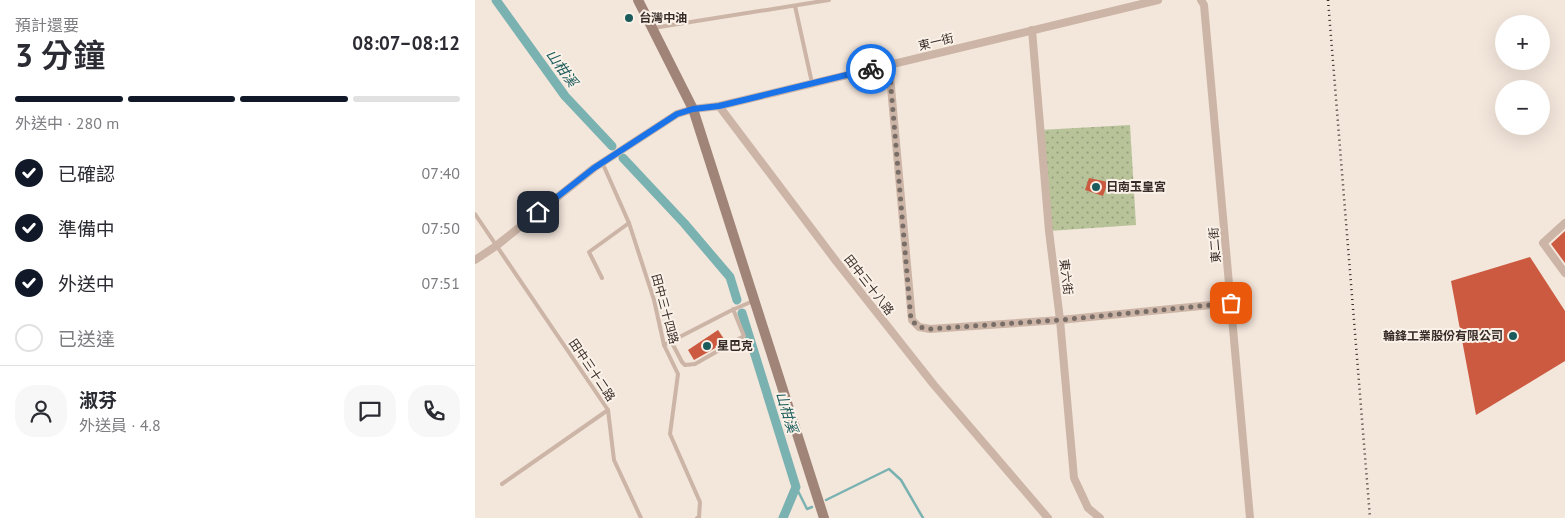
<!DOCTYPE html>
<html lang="zh-TW">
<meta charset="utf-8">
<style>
:root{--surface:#fff;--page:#f7f7f7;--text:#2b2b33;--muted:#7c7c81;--line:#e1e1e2;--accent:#111827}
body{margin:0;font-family:"PT Sans","Noto Sans TC",sans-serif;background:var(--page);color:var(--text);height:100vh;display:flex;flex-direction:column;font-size:19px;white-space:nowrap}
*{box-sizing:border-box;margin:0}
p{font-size:16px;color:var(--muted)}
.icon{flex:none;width:28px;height:28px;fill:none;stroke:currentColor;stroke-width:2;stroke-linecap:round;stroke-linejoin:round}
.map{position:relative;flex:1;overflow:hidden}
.side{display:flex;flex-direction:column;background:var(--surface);width:475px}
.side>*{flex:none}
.tools{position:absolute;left:1020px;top:15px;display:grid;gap:10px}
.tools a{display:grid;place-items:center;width:55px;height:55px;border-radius:50%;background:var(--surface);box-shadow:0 5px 20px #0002;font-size:25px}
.pin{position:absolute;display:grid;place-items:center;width:42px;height:42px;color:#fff;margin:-21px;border-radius:10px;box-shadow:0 2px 8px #0006}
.courier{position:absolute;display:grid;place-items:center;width:50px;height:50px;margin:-25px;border:4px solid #1a73e8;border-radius:50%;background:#fff;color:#222;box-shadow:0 1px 6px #0007}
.summary em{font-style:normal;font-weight:600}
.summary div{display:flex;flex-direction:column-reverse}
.summary{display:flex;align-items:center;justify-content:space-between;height:85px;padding:0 15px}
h1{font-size:32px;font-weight:600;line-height:38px}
.bar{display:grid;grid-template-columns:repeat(4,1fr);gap:8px 5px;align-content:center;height:60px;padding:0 15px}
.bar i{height:6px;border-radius:4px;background:var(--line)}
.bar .current{background:var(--accent)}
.bar p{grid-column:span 4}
.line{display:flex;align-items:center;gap:12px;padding:0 15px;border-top:1px solid var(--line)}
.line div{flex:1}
.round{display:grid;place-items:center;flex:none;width:52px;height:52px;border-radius:20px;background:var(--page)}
ol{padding:0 15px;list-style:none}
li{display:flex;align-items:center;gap:15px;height:55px}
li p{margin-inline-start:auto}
li .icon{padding:5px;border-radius:50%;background:var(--accent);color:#fff;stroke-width:4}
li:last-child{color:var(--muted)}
li i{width:28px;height:28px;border:2px solid var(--line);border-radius:50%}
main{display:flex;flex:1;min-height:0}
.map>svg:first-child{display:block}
.park{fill:url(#park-dots)}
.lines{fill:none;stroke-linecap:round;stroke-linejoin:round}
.stream{stroke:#79b2b1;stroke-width:2.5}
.canal{stroke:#79b2b1;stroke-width:9}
.building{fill:#cc5a40}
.service{stroke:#ccb5a6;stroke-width:4}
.minor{stroke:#ccb5a6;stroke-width:8}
.secondary{stroke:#a08478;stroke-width:10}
.rail{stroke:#382c28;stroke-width:2.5;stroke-dasharray:1 4;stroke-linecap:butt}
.done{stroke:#796d67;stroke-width:5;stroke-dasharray:0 9}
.route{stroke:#1a73e8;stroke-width:6}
.poi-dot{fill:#1b5b5c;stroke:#faf1e8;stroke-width:2}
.labels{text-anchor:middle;stroke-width:4;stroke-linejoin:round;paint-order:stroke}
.poi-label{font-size:12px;font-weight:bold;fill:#382c28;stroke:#faf1e8;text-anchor:start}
.street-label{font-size:12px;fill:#382c28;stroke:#faf1e8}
.water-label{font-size:14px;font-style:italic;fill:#1b5b5c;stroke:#faf1e8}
</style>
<main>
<section class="side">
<div class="summary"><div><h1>3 分鐘</h1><p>預計還要</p></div><em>08:07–08:12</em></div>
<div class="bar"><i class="current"></i><i class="current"></i><i class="current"></i><i></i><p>外送中 · 280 m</p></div>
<ol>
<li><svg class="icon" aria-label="check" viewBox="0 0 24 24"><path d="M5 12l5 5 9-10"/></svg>已確認<p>07:40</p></li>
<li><svg class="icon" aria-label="check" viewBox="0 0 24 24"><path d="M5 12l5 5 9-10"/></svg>準備中<p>07:50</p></li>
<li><svg class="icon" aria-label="check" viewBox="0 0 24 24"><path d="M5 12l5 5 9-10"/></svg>外送中<p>07:51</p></li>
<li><i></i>已送達</li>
</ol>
<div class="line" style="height:90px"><a class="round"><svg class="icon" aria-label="person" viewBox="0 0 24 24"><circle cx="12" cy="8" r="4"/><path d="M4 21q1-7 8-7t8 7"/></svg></a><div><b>淑芬</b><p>外送員 · 4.8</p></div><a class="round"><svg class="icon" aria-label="chat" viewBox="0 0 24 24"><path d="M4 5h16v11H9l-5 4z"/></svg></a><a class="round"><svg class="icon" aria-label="phone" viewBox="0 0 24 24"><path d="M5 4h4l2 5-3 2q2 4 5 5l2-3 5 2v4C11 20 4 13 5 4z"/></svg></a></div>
</section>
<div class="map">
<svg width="1090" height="518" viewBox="0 0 1090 518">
<defs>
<pattern id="park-dots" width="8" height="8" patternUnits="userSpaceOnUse" patternTransform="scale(1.25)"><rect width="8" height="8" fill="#b8c39a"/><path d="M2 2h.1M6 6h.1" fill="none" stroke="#979f7e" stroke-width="1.8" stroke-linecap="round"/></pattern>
</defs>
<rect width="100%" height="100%" fill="#f3e6db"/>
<polygon class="park" points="655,125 661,225 574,231 565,130"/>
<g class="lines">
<g class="stream">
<polyline points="321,487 332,509 337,507"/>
<polyline points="351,500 414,469 426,480 448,518"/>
</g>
<g class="canal">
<polyline points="21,0 90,96 137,146"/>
<polyline points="148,158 209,223 255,277 262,300"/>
<polyline points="267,313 321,487 308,518"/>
</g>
</g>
<g class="building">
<polygon points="614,178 633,182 628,196 610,190"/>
<polygon points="1090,231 1090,263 1076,244"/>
<polygon points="1055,257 1090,311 1090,361 1001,415 976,281"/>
<polygon points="243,330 251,342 219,360 213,350"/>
</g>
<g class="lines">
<g class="service">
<polyline points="320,6 337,83"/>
<polyline points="178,28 354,0"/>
<polyline points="127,162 154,223 179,300 189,345 203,374 195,434 225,502 224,517 222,518"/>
<polyline points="0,214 133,410 139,460 166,518"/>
<polyline points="127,278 114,252 154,223"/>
<polyline points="196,341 207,362 210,365 220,364 269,336 258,309"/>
<polyline points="189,345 255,311 278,301"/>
<polyline points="27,484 133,410"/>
</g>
<g class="minor">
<polyline points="726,0 729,5 775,518"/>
<polyline points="557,30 574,231 585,320 599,478 613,508 625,518"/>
<polyline points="414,65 437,320 444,327 455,329 585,320 756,303"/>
<polyline points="244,106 361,261 459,385 573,518"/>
<polyline points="1090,223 1068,243 1090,273"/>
<polyline points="0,260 21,246 119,168 202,114 218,109 244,106 683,0"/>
</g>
<polyline class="secondary" points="163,0 218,109 349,518"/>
<polyline class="rail" points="853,0 895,518"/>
</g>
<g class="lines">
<polyline class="done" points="396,69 414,65 436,320 444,327 455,329 585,320 756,303"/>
<polyline class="route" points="63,212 119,168 202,114 218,109 244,106 396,69"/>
</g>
<g class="poi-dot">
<circle cx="154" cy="18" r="5"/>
<circle cx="621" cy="187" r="5"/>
<circle cx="1038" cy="336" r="5"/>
<circle cx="232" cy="346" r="5"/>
</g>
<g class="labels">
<g class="poi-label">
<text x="164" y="22">台灣中油</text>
<text x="631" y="191">日南玉皇宮</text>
<text x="1028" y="340" text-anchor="end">輪鋒工業股份有限公司</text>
<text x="242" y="350">星巴克</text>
</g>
<g class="street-label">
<text transform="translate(461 42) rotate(-14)" y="4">東一街</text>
<text transform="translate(740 245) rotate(-95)" y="4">東二街</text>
<text transform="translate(591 277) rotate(83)" y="4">東六街</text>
<text transform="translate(394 285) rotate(52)" y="4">田中三十八路</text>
<text transform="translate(190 309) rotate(75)" y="4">田中三十四路</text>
<text transform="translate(117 370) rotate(56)" y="4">田中三十二路</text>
</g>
<g class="water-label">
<text transform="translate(87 68) rotate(54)" y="5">山柑溪</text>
<text transform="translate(312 412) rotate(73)" y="5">山柑溪</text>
</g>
</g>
</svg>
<div class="tools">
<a>+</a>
<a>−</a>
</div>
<div class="pin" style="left:756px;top:303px;background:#ea580c"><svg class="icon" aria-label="bag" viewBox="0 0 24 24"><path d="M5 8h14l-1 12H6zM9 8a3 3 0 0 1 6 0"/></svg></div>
<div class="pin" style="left:63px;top:212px;background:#1f2937"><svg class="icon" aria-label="home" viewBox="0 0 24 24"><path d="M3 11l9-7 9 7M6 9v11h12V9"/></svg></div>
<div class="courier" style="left:396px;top:69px"><svg class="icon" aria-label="bike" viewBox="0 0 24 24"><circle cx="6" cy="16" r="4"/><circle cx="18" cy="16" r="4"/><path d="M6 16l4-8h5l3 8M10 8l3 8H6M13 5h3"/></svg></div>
</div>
</main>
